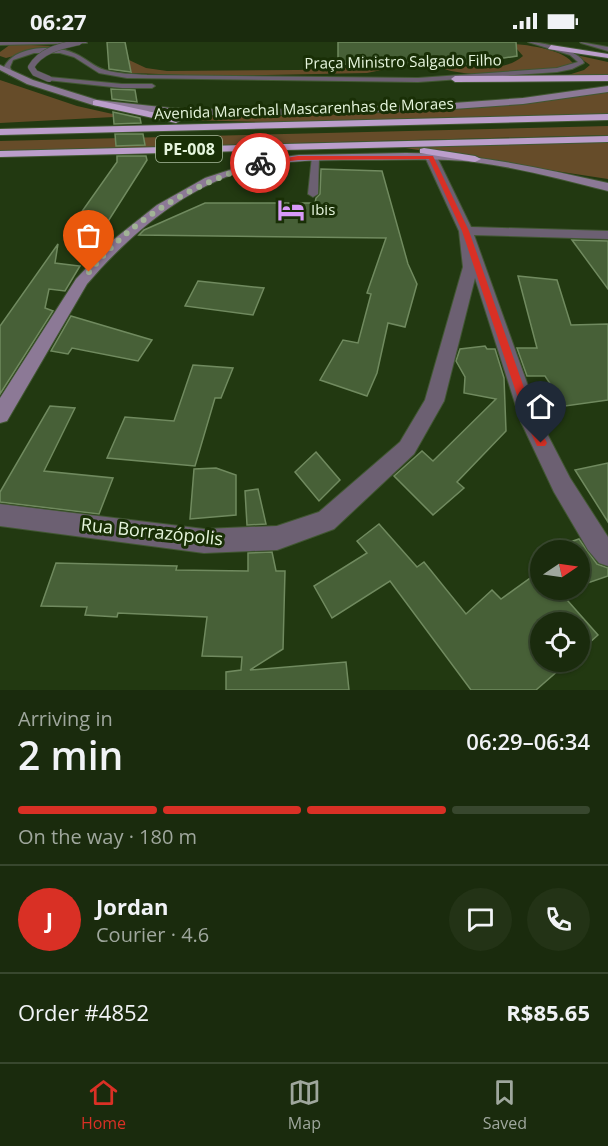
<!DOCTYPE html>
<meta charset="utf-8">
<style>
:root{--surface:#1a2b0d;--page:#233316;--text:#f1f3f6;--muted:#9fa79d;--line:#38472e;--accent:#d93025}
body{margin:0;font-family:"Open Sans",sans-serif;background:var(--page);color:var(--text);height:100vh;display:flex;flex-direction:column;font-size:22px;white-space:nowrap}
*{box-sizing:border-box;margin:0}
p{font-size:20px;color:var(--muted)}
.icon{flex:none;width:33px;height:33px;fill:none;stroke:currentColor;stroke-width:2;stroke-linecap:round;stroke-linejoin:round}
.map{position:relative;height:648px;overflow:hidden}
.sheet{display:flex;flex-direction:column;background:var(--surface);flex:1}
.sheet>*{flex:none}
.needle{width:39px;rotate:77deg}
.buttons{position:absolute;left:530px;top:498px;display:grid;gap:12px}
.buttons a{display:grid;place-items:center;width:60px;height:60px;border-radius:50%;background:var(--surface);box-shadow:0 2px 4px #0004,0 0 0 2px var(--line);font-size:30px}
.pin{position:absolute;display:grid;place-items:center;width:51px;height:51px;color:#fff;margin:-62px -26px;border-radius:50% 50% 50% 0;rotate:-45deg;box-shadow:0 0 6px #0007}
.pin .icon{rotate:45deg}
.courier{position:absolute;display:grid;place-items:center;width:60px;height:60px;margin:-30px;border:4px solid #d93025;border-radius:50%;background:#fff;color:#222;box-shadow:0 2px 8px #0007}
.headline em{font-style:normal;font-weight:600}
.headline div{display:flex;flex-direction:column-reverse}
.headline{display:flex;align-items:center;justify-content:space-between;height:102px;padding:0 18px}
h1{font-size:39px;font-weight:600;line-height:45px}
.bar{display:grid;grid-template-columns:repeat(4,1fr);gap:9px 6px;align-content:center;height:72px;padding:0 18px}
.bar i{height:8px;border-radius:4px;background:var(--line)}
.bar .on{background:var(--accent)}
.bar p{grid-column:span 4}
.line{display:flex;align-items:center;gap:15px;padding:0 18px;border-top:2px solid var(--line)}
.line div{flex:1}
.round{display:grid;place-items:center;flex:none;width:63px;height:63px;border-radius:32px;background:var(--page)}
.status{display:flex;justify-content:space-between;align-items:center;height:42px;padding:0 30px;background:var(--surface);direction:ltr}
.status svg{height:16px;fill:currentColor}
.dock{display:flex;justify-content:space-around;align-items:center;height:84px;border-top:2px solid var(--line);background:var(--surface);font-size:16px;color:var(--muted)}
.dock a{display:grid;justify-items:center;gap:3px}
.dock .on{color:var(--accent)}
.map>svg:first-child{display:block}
.green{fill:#664c29}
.building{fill:#476037;stroke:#708a5f;stroke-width:1.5}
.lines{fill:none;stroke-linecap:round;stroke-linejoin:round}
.lane-casing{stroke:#415732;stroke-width:2}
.street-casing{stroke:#415732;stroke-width:2}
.secondary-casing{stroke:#415732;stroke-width:2}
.highway-casing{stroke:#415732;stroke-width:2}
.lane{fill:#6c6072;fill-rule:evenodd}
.street{fill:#6c6072;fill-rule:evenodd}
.secondary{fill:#8c7996;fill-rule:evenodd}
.highway{fill:#bb9ecb;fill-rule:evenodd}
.lane-bridge-casing{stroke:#415732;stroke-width:7;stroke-linecap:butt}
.lane-bridge{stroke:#6c6072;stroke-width:6}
.route{fill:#d93025}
.done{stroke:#a1b396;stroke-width:6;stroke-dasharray:0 10.8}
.labels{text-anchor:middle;stroke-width:6;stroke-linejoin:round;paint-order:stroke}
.far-street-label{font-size:15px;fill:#e6f5dd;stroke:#192f06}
.far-poi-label{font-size:15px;fill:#e6f5dd;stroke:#192f06;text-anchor:start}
.shield{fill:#192f06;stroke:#a8ba9c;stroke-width:1.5}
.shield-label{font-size:16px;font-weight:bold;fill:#e6f5dd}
.street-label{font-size:18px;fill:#e6f5dd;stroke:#192f06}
</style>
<div class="status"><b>06:27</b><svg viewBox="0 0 49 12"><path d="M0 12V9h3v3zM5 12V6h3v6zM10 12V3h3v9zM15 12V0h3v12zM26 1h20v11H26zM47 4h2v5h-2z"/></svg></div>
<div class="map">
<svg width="608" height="648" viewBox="0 0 608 648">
<rect width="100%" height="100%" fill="#223911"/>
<g class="green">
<path d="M494,0C514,2 564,4 574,23C546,33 468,37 441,26C466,20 500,34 523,14L516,6Z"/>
<polygon points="11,2 52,4 6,16 0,14 0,10"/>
<polygon points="576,13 608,20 608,36 565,34 584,28 590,23"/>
<polygon points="129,18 146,26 167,29 298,28 391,24 391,26 367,31 212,34 131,31"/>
<polygon points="0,38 77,64 117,73 114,75 0,81"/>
<path d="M608,49V72L309,81L183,78L156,74C307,75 459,73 608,49Z"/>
<polygon points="608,84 608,93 0,109 0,99"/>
<polygon points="608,99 608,137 392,104"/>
</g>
<g class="building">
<polygon points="107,0 125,0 131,30 109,27"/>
<polygon points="338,0 516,0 517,14 460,23 338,22"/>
<polygon points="111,47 135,48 137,60 112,57"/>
<polygon points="113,70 140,76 141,81 114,82"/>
<polygon points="115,92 143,92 145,103 116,104"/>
<polygon points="117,114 146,114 147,118 100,192 66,192 117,120"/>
<polygon points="321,127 382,129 408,222 417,242 405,285 388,281 377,331 367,354 320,338 343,298 358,301 371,252 367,251 386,196 139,193 144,188 205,161 315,161 316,156 320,152"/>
<polygon points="572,198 608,199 608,247"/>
<polygon points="58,202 55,221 80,224 65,249 49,247 45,266 53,269 0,352 0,284"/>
<polygon points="518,234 557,238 571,283 608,282 608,358 565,364 545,334 527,334 517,306 537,306"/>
<polygon points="198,239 264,246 253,273 185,264"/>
<polygon points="71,274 152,298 138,319 72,306 68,312 51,309"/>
<polygon points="485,304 487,307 495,307 504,336 506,389 457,440 464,446 433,473 394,434 422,409 433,419 496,357 464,351 465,335 456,319 460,307"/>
<polygon points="193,323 233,326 221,356 215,356 195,424 107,416 125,375 174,379"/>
<polygon points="50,364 75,366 44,429 113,436 99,472 0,460 0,450"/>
<polygon points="316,410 340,438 319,459 295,430"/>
<polygon points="608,421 608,480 575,428"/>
<polygon points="216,426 236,433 236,473 190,477 194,427"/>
<polygon points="258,447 266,482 247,483 245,449"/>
<polygon points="379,482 417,525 424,520 466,572 492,548 501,557 540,529 540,548 569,548 560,550 598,593 579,610 579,580 540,580 540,620 568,620 536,648 471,648 390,539 332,576 314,544 367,511 357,499"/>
<polygon points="579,497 597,522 608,526 608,534 579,544 579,508 546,508"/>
<polygon points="272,510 276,529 285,529 283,607 250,628 346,620 349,648 226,648 226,630 241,628 242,615 202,614 207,575 118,571 117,575 85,573 87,565 41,564 56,521 177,524 176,528 248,529 248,511"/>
</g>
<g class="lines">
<defs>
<g id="lane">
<polygon points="0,0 86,0 87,1 0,3"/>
<path d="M528,0C541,0 580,8 584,21L572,27L557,30L418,40L127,36L99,31L74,15L60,11H34L13,18L10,25L13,33H9L4,25C15,3 56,2 76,12C87,17 94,25 105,28C118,32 133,32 147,33L418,36L557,26L578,20L570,13Z"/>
<polygon points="580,0 608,5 608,9 581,1"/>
<polygon points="49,35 122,42 152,42 155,44 152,46 122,46 47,38"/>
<polygon points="312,114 319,116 318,152 313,155 308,152"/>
</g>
<polygon id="street" points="431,112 437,115 471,185 608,189 608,197 474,193 541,380 570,436 608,495 608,524 599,521 588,508 554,450 521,380 475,236 444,359 414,412 334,487 277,508 204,511 0,484 0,462 204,487 277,484 319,470 400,400 425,358 463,225 459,189 425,115"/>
<g id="secondary">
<polygon points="0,23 33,38 97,58 170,66 250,68 439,62 523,56 608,44 608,50 523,62 439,68 250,74 170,72 93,63 27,42 0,28"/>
<path d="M406,111C476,111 540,126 608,141V149C564,138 520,126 474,120C440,116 405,118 370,118C338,118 306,117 274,122C199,133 135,186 87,242L7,379L0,381V356L76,237L113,198L157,163L205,136L260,118L299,113Z"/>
</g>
<g id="highway">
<polygon points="551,3 608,12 608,16 548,7"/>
<polygon points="608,33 608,39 455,40 451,37 455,34"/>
<polygon points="96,58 176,75 181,78 176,81 93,63 93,59"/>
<polygon points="608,72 608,78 0,93 0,87"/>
<polygon points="608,94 608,100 0,115 0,109"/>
<polygon points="424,106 475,114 481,117 475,120 420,111 420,107"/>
</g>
</defs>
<use href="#lane" class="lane-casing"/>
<use href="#street" class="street-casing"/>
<use href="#secondary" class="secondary-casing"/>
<use href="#highway" class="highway-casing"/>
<use href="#lane" class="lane"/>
<use href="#street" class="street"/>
<use href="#secondary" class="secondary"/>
<use href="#highway" class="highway"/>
<defs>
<path id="lane-bridge" d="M49,37L35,31L31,25C41,8 61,4 79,0"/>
</defs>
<use href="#lane-bridge" class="lane-bridge-casing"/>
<use href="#lane-bridge" class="lane-bridge"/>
</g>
<polygon class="route" points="298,114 433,114 469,189 536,380 547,401 545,404 537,404 526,380 462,189 429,117 298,118 260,123 257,121"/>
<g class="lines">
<path class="done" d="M89,230C132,176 195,141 260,121"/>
</g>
<defs>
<symbol id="hotel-bare" viewBox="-9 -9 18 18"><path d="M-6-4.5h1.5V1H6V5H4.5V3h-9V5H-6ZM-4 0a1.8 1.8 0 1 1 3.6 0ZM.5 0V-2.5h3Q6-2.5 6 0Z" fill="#d89af8" stroke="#192f06" stroke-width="2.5" paint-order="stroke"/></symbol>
</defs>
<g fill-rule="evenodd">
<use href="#hotel-bare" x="272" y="149" width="38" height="38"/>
</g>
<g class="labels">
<g class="far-street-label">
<text transform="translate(403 20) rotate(-1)" y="5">Praça Ministro Salgado Filho</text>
<text transform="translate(304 67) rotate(-2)" y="5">Avenida Marechal Mascarenhas de Moraes</text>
</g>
<g class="far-poi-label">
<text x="311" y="173">Ibis</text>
</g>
<rect class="shield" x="156" y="94" width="66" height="26" rx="4.5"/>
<g class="shield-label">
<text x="189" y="113">PE-008</text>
</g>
<g class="street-label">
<text transform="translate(152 490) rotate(6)" y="6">Rua Borrazópolis</text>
</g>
</g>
</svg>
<div class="buttons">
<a><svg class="needle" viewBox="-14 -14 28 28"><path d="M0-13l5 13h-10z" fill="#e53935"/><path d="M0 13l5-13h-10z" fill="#9fa79d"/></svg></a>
<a><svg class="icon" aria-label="locate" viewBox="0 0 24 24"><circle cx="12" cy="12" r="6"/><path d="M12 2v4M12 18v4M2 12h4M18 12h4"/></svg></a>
</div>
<div class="pin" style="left:89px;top:230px;background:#ea580c"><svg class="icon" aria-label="bag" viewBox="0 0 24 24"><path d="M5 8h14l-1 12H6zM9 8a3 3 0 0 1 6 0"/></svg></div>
<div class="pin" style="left:541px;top:401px;background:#1f2937"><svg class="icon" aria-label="home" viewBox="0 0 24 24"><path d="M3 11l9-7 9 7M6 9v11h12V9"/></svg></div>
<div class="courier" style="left:260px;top:121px"><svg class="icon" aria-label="bike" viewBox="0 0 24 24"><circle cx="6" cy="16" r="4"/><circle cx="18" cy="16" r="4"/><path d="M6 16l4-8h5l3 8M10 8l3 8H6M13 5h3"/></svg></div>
</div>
<section class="sheet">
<div class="headline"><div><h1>2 min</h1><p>Arriving in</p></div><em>06:29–06:34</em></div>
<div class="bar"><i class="on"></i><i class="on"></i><i class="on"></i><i></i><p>On the way · 180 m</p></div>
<div class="line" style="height:108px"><b class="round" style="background:var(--accent);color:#fff">J</b><div><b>Jordan</b><p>Courier · 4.6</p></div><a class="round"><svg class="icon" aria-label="chat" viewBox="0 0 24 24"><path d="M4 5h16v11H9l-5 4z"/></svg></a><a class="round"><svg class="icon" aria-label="phone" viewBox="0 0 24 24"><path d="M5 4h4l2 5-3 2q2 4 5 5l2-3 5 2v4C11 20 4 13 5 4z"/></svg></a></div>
<div class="line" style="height:78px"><div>Order #4852</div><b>R$85.65</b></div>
</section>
<nav class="dock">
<a class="on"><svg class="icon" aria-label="home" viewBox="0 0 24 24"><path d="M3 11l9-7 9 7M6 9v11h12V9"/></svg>Home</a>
<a><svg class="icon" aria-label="map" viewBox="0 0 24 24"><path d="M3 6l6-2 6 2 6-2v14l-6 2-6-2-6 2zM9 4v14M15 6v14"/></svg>Map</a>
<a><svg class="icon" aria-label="saved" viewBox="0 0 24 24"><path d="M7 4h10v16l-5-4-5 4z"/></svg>Saved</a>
</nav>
